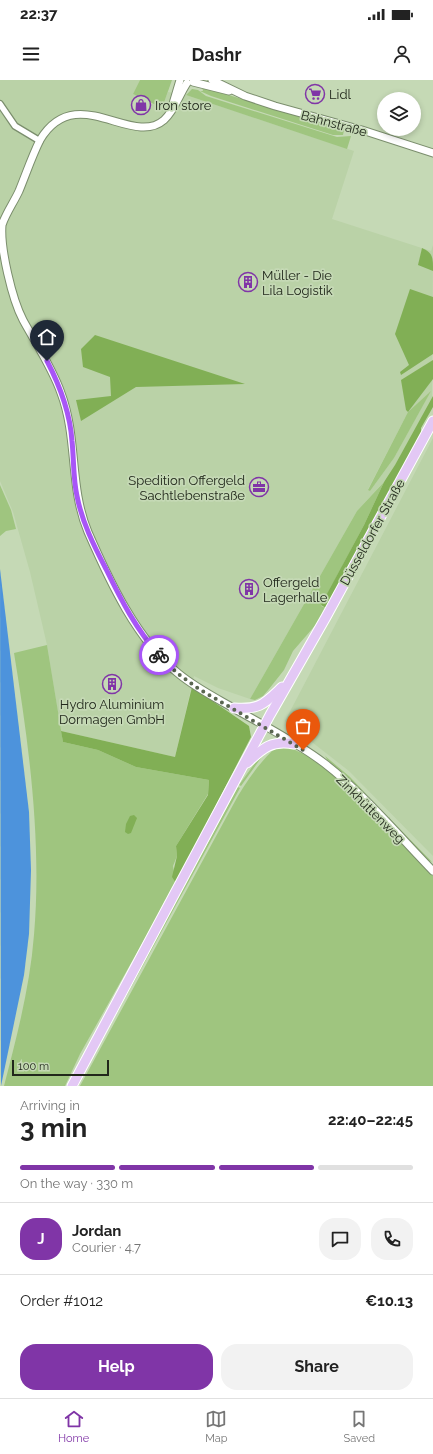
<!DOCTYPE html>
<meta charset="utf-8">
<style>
:root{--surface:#fff;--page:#f2f2f2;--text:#222;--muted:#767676;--line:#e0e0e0;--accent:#8035a7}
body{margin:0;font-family:Raleway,sans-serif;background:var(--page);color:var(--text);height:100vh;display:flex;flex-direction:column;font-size:15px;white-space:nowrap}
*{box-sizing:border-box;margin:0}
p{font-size:13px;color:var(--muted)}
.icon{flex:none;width:22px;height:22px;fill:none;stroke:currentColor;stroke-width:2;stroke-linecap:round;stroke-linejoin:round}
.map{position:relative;height:1006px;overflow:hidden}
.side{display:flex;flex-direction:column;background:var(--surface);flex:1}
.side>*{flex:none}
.fabs{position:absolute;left:377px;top:12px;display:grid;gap:8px}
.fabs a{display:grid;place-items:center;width:44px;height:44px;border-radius:50%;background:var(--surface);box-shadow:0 2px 6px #0003;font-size:20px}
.scale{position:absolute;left:12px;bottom:10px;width:97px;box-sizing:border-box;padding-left:4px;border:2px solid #21281b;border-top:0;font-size:11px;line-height:14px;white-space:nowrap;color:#21281b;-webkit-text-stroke:3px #c5d9b5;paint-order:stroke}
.pin{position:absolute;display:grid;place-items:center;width:34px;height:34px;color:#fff;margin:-41px -17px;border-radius:50% 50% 50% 0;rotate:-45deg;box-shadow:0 0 4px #0007}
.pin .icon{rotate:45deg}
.courier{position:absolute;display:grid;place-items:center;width:40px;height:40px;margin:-20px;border:3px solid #a855f7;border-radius:50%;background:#fff;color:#222;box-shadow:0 1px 5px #0007}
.headline em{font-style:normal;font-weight:700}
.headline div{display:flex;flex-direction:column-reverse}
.headline{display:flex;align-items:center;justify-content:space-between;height:68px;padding:0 20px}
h1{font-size:26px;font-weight:700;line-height:30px}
.bar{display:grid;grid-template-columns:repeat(4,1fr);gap:6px 4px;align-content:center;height:48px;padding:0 20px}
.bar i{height:5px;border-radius:3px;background:var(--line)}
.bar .on{background:var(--accent)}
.bar p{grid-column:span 4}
.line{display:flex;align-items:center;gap:10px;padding:0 20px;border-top:1px solid var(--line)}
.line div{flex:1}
.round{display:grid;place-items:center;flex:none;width:42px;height:42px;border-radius:16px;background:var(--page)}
.cta{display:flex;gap:8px;margin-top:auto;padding:8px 20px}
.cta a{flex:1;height:46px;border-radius:16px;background:var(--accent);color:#fff;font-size:16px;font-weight:700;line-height:46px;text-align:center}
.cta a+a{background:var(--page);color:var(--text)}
.status{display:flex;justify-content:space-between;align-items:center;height:28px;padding:0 20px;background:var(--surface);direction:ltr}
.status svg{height:11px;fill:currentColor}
header{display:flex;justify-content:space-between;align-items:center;height:52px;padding:0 20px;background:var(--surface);font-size:18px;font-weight:700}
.menu{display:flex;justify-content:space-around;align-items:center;height:56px;border-top:1px solid var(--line);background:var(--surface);font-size:11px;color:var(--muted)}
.menu a{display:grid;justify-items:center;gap:2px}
.menu .on{color:var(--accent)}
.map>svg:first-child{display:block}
.built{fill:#bad2a7;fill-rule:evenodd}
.green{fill:#9fc57f}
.forest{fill:#81af55}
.water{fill:#4d93dc}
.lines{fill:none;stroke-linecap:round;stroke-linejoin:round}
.minor-casing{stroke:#7b8e6d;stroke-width:8}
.tertiary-casing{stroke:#7b8e6d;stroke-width:9}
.primary-casing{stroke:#fff;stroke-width:11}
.minor{stroke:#fff;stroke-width:5.5}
.tertiary{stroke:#fff;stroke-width:7}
.primary{stroke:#e3c8f5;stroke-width:9}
.done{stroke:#5a6651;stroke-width:4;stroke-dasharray:0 7.2}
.route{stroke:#a855f7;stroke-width:5}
.labels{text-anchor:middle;stroke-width:3.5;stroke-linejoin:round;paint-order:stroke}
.poi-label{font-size:13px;fill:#21281b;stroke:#c5d9b5;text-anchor:start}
.street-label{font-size:13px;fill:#21281b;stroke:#c5d9b5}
</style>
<div class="status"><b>22:37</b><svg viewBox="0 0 49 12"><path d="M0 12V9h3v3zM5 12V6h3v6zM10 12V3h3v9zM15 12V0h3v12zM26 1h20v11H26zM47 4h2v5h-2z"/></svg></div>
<header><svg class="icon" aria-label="menu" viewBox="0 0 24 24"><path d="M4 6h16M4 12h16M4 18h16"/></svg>Dashr<svg class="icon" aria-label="person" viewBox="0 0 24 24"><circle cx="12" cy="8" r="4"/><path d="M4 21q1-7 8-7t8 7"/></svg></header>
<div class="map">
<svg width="433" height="1006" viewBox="0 0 433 1006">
<rect width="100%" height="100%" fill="#c5d9b5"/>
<g class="built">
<path d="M0,0H140L133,14L161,28L168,12L186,15L354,71L332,139L431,171L433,165L432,319L389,396L357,431L250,619L218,608L194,596L175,677L61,651L47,565L30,492L13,432L0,401ZM430,312L394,378L370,411L368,409L408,332Z"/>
<polygon points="433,358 433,776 349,691 285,641"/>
</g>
<g class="green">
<polygon points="140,0 172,0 162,28 133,14"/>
<polygon points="202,7 344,50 343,55 333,55 211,16 200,11 203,11"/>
<polygon points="192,9 198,10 206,16 337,57 351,56 347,69 186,15"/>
<polygon points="431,311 394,378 370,411 368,410 408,332"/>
<polygon points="384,402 364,445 321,526 326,528 319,541 293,571 284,590 269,609 263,616 255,620 250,619 357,431"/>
<polygon points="0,405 11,430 16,449 6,451 0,456"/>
<path d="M47,565L63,662L98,670L136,687L209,700L208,714L176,766L177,776L173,786L176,803L80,974L65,1006H4C17,956 30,906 34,855C42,763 29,664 14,573Z"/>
<path d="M273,667H288L295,670L312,678L336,696L351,714L365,725L433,796V1006H80L233,725C244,704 257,686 273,670Z"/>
<polygon points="269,671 261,678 241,706 239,705 260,676"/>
<polygon points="325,676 350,697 368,716 328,681"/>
<polygon points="238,707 240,708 100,964 99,963"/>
<polygon points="389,737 391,740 432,782 427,780 389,740"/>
</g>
<g class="forest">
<path d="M422,168C433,173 433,177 433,191L418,185Z"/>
<polygon points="410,209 433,217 433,274 401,295 400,292 409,285 395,254"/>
<polygon points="95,255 245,304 136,307 81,341 76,320 111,316 110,297 83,287 81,269"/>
<polygon points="433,280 433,299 408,332 406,330 401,300"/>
<polygon points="433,316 433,327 421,348 421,354 326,528 321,525 364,445 384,402 395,385"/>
<polygon points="192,607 249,646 251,657 176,803 172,797 177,776 176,766 208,715 209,700 136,687 98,670 63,662 61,651 175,677"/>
<polygon points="134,735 137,738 131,753 128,754 125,752 126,744 130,736"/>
</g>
<polygon class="water" points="0,489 29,732 31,790 29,854 24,895 1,1006"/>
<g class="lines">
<defs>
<polyline id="minor" points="0,24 15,46 40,61"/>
<g id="tertiary">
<polyline points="212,0 245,16 275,26 362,50 433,73"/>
<polyline points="193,2 229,11"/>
<path d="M187,3C179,15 175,30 164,40C132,68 76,0 40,60C32,76 26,94 19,111C14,122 6,133 2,145C0,168 12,219 23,240C36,264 52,287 61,313C78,358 69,407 88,452C109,500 137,561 179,594C196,608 216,618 235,629C263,645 298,663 324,683C363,713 399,756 433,791"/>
<polyline points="172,27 180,0"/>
</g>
<g id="primary">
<path d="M234,628C260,630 264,624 282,607"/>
<path d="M247,683C263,668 271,660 294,664"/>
<polyline points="72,1006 270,635 326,537 433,341"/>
</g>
</defs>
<use href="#minor" class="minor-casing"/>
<use href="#tertiary" class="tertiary-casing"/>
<use href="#primary" class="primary-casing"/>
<use href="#minor" class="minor"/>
<use href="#tertiary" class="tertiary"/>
<use href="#primary" class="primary"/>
</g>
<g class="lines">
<polyline class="done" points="159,575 177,593 199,609 303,670"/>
<path class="route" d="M47,281C60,306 70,332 72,361C74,380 73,398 77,416C82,442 94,466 106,489C121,520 136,549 159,575"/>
</g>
<defs>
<symbol id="supermarket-ring" viewBox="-11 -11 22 22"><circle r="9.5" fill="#c5d9b5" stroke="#8035a7" stroke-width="1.5"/><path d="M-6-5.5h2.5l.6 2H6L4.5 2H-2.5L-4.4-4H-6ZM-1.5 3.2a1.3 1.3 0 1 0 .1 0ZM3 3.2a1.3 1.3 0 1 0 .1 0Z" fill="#8035a7"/></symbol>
<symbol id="shop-ring" viewBox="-11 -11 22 22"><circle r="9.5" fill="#c5d9b5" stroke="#8035a7" stroke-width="1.5"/><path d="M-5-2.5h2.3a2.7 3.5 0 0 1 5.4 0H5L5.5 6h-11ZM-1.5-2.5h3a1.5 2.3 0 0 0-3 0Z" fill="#8035a7"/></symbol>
<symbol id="building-ring" viewBox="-11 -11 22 22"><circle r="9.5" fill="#c5d9b5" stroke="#8035a7" stroke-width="1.5"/><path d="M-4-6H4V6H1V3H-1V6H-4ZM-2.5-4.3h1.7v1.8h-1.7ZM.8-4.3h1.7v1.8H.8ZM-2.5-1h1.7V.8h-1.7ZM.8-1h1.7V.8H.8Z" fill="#8035a7"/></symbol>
<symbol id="office-ring" viewBox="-11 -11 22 22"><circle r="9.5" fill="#c5d9b5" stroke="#8035a7" stroke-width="1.5"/><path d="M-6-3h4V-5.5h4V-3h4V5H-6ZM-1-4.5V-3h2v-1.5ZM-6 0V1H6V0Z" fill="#8035a7"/></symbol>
</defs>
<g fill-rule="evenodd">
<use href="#supermarket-ring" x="304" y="3" width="22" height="22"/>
<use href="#shop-ring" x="130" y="14" width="22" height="22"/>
<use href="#building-ring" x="237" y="191" width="22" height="22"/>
<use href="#office-ring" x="248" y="396" width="22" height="22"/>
<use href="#building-ring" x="238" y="498" width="22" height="22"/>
<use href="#building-ring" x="101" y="593" width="22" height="22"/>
</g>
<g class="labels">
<g class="poi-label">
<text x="329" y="19">Lidl</text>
<text x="155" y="30">Iron store</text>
<text x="262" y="200">Müller - Die<tspan x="262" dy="15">Lila Logistik</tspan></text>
<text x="245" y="405" text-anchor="end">Spedition Offergeld<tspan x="245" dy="15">Sachtlebenstraße</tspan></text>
<text x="263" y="507">Offergeld<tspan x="263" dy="15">Lagerhalle</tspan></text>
<text x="112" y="629" text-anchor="middle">Hydro Aluminium<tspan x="112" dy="15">Dormagen GmbH</tspan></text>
</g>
<g class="street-label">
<text transform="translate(334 43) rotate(15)" y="5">Bahnstraße</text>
<text transform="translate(372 452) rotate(-61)" y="5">Düsseldorfer Straße</text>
<text transform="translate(371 729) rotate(45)" y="5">Zinkhüttenweg</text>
</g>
</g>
</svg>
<div class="fabs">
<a><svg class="icon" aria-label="layers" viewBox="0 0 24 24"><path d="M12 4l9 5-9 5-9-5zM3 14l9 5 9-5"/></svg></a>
</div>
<div class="scale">100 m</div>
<div class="pin" style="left:303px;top:670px;background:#ea580c"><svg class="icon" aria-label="bag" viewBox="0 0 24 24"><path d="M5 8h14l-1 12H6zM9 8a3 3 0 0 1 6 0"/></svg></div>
<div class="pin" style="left:47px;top:281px;background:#1f2937"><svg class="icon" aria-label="home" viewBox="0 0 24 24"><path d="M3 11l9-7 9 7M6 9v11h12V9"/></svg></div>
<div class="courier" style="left:159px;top:575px"><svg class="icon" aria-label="bike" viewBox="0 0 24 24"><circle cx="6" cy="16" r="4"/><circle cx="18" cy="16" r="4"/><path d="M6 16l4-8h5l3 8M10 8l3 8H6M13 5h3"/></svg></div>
</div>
<section class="side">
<div class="headline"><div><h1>3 min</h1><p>Arriving in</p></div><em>22:40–22:45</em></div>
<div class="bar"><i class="on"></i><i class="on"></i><i class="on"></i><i></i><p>On the way · 330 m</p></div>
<div class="line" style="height:72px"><b class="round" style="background:var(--accent);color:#fff">J</b><div><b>Jordan</b><p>Courier · 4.7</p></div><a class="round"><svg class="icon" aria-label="chat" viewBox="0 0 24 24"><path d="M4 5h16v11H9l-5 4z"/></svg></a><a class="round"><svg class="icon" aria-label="phone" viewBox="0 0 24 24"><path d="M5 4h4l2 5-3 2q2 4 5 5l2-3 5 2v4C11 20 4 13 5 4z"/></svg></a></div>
<div class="line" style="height:52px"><div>Order #1012</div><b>€10.13</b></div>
<div class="cta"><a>Help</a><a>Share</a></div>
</section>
<nav class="menu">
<a class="on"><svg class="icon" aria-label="home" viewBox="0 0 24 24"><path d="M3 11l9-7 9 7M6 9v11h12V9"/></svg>Home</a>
<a><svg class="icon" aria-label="map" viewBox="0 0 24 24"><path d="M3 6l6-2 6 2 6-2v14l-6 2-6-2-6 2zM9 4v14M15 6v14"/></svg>Map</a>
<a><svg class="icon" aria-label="saved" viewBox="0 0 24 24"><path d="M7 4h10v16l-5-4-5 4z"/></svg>Saved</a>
</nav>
